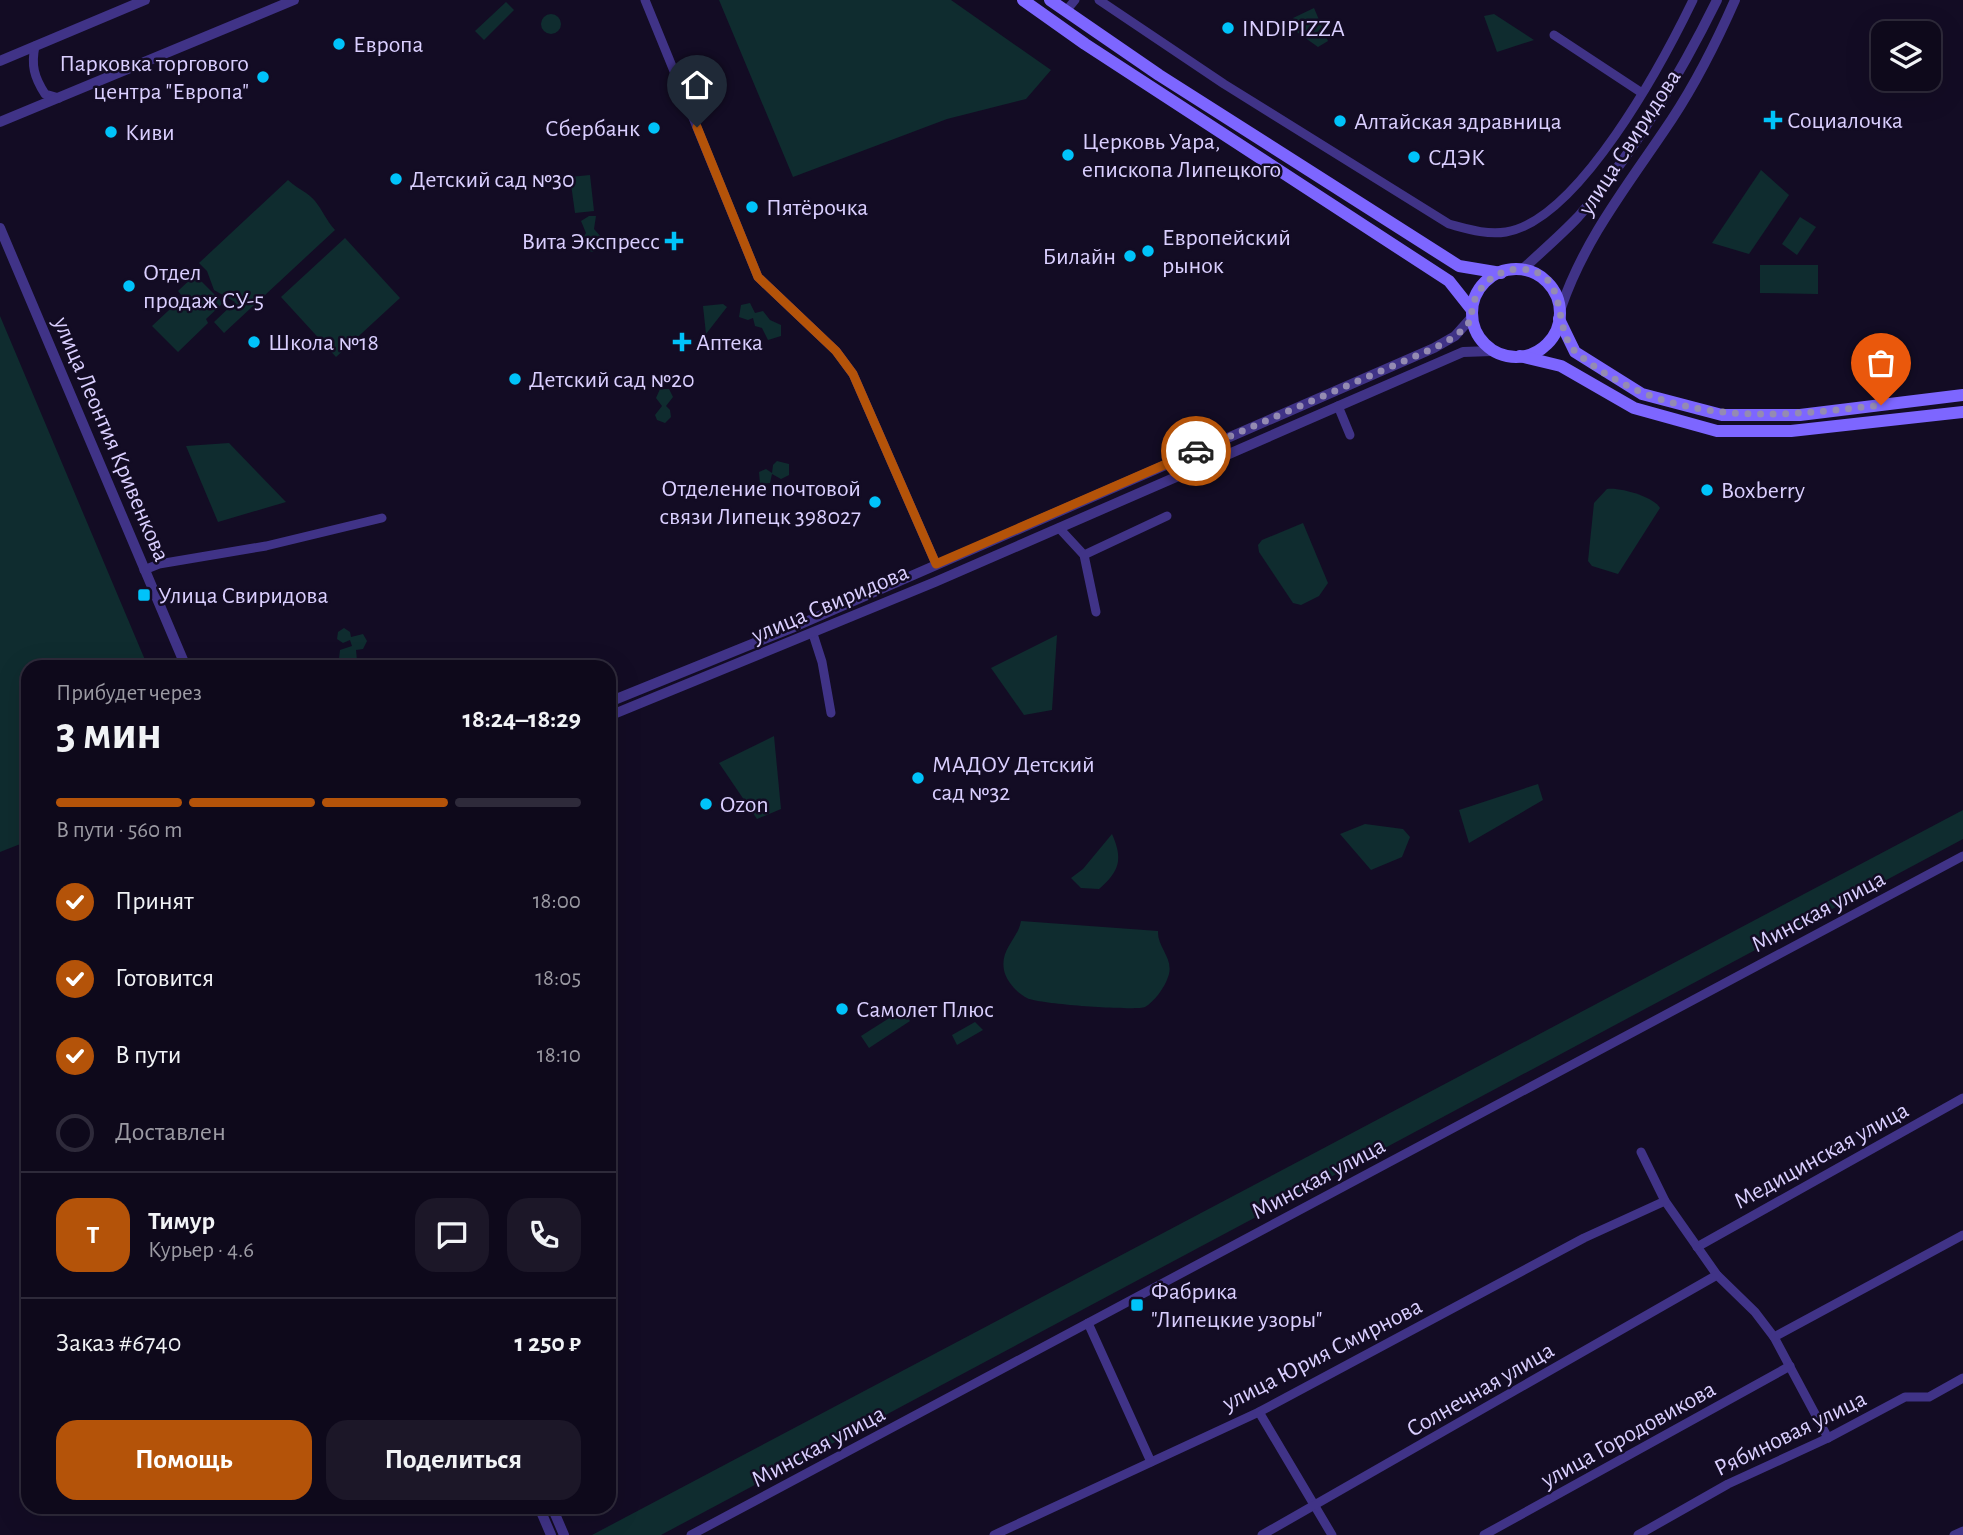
<!DOCTYPE html>
<html lang="ru">
<meta charset="utf-8">
<style>
:root{--surface:#0e091b;--page:#1c1728;--text:#f1f3f6;--muted:#9b9aa3;--line:#2e2a3a;--accent:#b45309}
body{margin:0;font-family:"Alegreya Sans",sans-serif;background:var(--page);color:var(--text);height:100vh;display:flex;flex-direction:column;font-size:26px;white-space:nowrap}
*{box-sizing:border-box;margin:0}
p{font-size:23px;color:var(--muted)}
.icon{flex:none;width:38px;height:38px;fill:none;stroke:currentColor;stroke-width:2;stroke-linecap:round;stroke-linejoin:round}
.map{position:relative;flex:1;overflow:hidden}
.side{position:absolute;left:21px;top:660px;width:595px;height:854px;display:flex;flex-direction:column;background:var(--surface);border-radius:21px;box-shadow:0 7px 28px #0002,0 0 0 2px var(--line)}
.side>*{flex:none}
.tools{position:absolute;left:1871px;top:21px;display:grid;gap:14px}
.tools a{display:grid;place-items:center;width:70px;height:70px;border-radius:14px;background:var(--surface);box-shadow:0 7px 28px #0002,0 0 0 2px var(--line);font-size:35px}
.pin{position:absolute;display:grid;place-items:center;width:60px;height:60px;color:#fff;margin:-72px -30px;border-radius:50% 50% 50% 0;rotate:-45deg;box-shadow:0 0 7px #0007}
.pin .icon{rotate:45deg}
.courier{position:absolute;display:grid;place-items:center;width:70px;height:70px;margin:-35px;border:5px solid #b45309;border-radius:50%;background:#fff;color:#222;box-shadow:0 2px 9px #0007}
.headline em{font-style:normal;font-weight:700}
.headline div{display:flex;flex-direction:column-reverse}
.headline{display:flex;align-items:center;justify-content:space-between;height:119px;padding:0 35px}
h1{font-size:46px;font-weight:700;line-height:52px}
.bar{display:grid;grid-template-columns:repeat(4,1fr);gap:10px 7px;align-content:center;height:84px;padding:0 35px}
.bar i{height:9px;border-radius:5px;background:var(--line)}
.bar .active{background:var(--accent)}
.bar p{grid-column:span 4}
.line{display:flex;align-items:center;gap:18px;padding:0 35px;border-top:2px solid var(--line)}
.line div{flex:1}
.round{display:grid;place-items:center;flex:none;width:74px;height:74px;border-radius:21px;background:var(--page)}
ol{padding:0 35px;list-style:none}
li{display:flex;align-items:center;gap:21px;height:77px}
li p{margin-inline-start:auto}
li .icon{padding:7px;border-radius:50%;background:var(--accent);color:#fff;stroke-width:4}
li:last-child{color:var(--muted)}
li i{width:38px;height:38px;border:4px solid var(--line);border-radius:50%}
.action{display:flex;gap:14px;margin-top:auto;padding:14px 35px}
.action a{flex:1;height:80px;border-radius:21px;background:var(--accent);color:#fff;font-size:28px;font-weight:700;line-height:80px;text-align:center}
.action a+a{background:var(--page);color:var(--text)}
.map>svg:first-child{display:block}
.green{fill:#0f2c2f}
.lines{fill:none;stroke-linecap:round;stroke-linejoin:round}
.minor{stroke:#403387;stroke-width:9}
.tertiary{stroke:#403387;stroke-width:10}
.secondary{stroke:#7d66ff;stroke-width:12}
.done{stroke:#948bb2;stroke-width:7;stroke-dasharray:0 12.6}
.route{stroke:#b45309;stroke-width:9}
.poi-dot{fill:#00c3fa;stroke:#130c24;stroke-width:2.5}
.labels{text-anchor:middle;stroke-width:5;stroke-linejoin:round;paint-order:stroke}
.poi-label{font-size:24px;fill:#dacfff;stroke:#130c24;text-anchor:start}
.street-label{font-size:24px;fill:#dacfff;stroke:#130c24}
</style>
<div class="map">
<svg width="1963" height="1535" viewBox="0 0 1963 1535">
<rect width="100%" height="100%" fill="#130c24"/>
<g class="green">
<polygon points="719,0 951,0 1051,70 1026,99 947,119 793,177"/>
<polygon points="506,2 514,10 484,40 475,31"/>
<polygon points="1314,8 1328,41 1318,47 1297,32 1293,18"/>
<polygon points="1494,14 1534,40 1497,52 1484,16"/>
<circle cx="551" cy="24" r="10"/>
<polygon points="1761,170 1789,195 1749,254 1712,243"/>
<polygon points="590,175 594,211 575,213 570,177"/>
<path d="M288,180C297,189 308,192 315,201C323,211 326,220 335,230L224,333L214,322L235,302L214,290L207,271L199,263Z"/>
<polygon points="589,216 596,216 594,229 602,238 593,252 585,250 581,241 586,233 581,221"/>
<polygon points="1800,217 1816,227 1797,255 1782,244"/>
<polygon points="345,238 400,298 336,357 281,297"/>
<polygon points="1760,265 1818,265 1818,294 1760,293"/>
<polygon points="195,275 223,303 206,319 208,323 178,352 152,326 183,297 178,291"/>
<polygon points="750,303 755,313 763,311 770,320 781,325 781,336 768,340 762,328 755,326 753,318 748,320 739,317 741,305"/>
<polygon points="723,304 727,307 706,334 703,306"/>
<polygon points="0,316 148,667 28,667 28,841 0,852"/>
<polygon points="660,389 669,389 673,397 666,406 670,410 671,417 665,423 657,420 655,415 662,406 656,398"/>
<polygon points="229,443 286,502 218,522 186,446"/>
<polygon points="777,461 789,464 789,475 781,479 772,474 770,483 760,484 759,472 766,469 772,473 773,465"/>
<path d="M1607,489C1620,487 1654,497 1660,508L1618,574L1592,566L1588,561L1594,503Z"/>
<polygon points="1303,523 1328,583 1319,596 1301,605 1293,603 1259,552 1258,545 1262,540"/>
<polygon points="344,628 350,632 351,637 363,634 367,641 363,649 356,650 357,661 349,666 339,659 340,650 352,646 350,640 343,643 337,639 338,632"/>
<polygon points="1057,635 1052,710 1024,715 991,668"/>
<polygon points="774,736 781,809 757,819 719,763"/>
<polygon points="1538,784 1543,800 1469,843 1459,810"/>
<polygon points="1963,810 1963,839 661,1535 592,1535"/>
<polygon points="1365,824 1403,829 1410,837 1402,857 1371,870 1340,834"/>
<path d="M1112,834C1123,859 1120,871 1099,889L1081,888L1071,878L1083,869Z"/>
<path d="M1021,921L1158,931C1157,948 1175,959 1168,977C1165,987 1154,1002 1145,1007C1136,1011 1037,1004 1027,998C1017,993 1006,981 1004,970C1000,949 1018,939 1021,921Z"/>
<polygon points="902,1010 910,1021 869,1048 861,1036"/>
<polygon points="975,1022 983,1030 957,1045 952,1035"/>
</g>
<g class="lines">
<g class="minor">
<polyline points="645,0 758,277 836,351 853,374 936,564"/>
<path d="M1099,0L1224,84L1449,224C1468,229 1486,235 1506,232C1579,220 1663,62 1693,0"/>
<polyline points="1066,11 1075,0"/>
<polyline points="1554,35 1642,93"/>
<path d="M35,46C31,65 34,77 45,94L59,98"/>
<polyline points="1338,406 1350,435"/>
<polyline points="1059,528 1084,555 1096,612"/>
<polyline points="1084,555 1167,516"/>
<polyline points="144,570 159,564 266,546 382,518"/>
<polyline points="813,634 822,662 831,713"/>
<polyline points="1641,1152 1665,1201 1717,1275 1755,1312 1774,1337 1828,1438"/>
<polyline points="1697,1247 1963,1098"/>
<polyline points="1088,1323 1151,1462"/>
<polyline points="1774,1337 1963,1235"/>
<polyline points="1259,1412 1332,1535"/>
<polyline points="691,1535 1963,856"/>
<polyline points="994,1535 1259,1412 1584,1238 1665,1201"/>
<polyline points="1262,1535 1717,1275"/>
<polyline points="1484,1535 1790,1366"/>
<polyline points="1638,1535 1728,1484 1828,1438 1905,1397 1929,1397 1963,1378"/>
<polyline points="1954,1535 1963,1531"/>
</g>
<g class="tertiary">
<polyline points="0,61 145,0"/>
<polyline points="0,122 294,0"/>
<polyline points="0,228 186,667"/>
<path d="M1523,269C1541,252 1561,235 1578,217C1631,158 1682,71 1717,0"/>
<path d="M1561,308C1585,237 1631,181 1672,119C1697,81 1717,41 1735,0"/>
<polyline points="609,702 794,627 1434,348 1455,336 1472,317"/>
<polyline points="609,716 935,582 1463,352 1492,351"/>
<polyline points="539,1507 551,1535"/>
<polyline points="552,1507 564,1535"/>
</g>
<g class="secondary">
<polyline points="1023,0 1085,44 1449,281 1472,310"/>
<polyline points="1050,0 1159,75 1459,266 1501,273"/>
<circle cx="1516" cy="313" r="44"/>
<polyline points="1559,319 1575,352 1642,394 1722,415 1800,415 1963,395"/>
<polyline points="1520,356 1561,366 1634,408 1717,431 1791,431 1963,412"/>
</g>
</g>
<g class="lines">
<path class="done" d="M1196,451L1434,348C1448,341 1463,333 1471,319C1474,314 1471,314 1472,309C1476,286 1498,268 1521,269C1573,272 1549,330 1578,354C1669,428 1773,418 1881,405"/>
<polyline class="route" points="697,127 758,277 836,351 853,374 936,564 1196,451"/>
</g>
<g class="poi-dot">
<circle cx="1228" cy="28" r="7"/>
<circle cx="339" cy="44" r="7"/>
<circle cx="263" cy="77" r="7"/>
<path d="M1769.5 109.5h7v7h7v7h-7v7h-7v-7h-7v-7h7z"/>
<circle cx="1340" cy="121" r="7"/>
<circle cx="654" cy="128" r="7"/>
<circle cx="111" cy="132" r="7"/>
<circle cx="1068" cy="155" r="7"/>
<circle cx="1414" cy="157" r="7"/>
<circle cx="396" cy="179" r="7"/>
<circle cx="752" cy="207" r="7"/>
<path d="M670.5 230.5h7v7h7v7h-7v7h-7v-7h-7v-7h7z"/>
<circle cx="1148" cy="251" r="7"/>
<circle cx="1130" cy="256" r="7"/>
<circle cx="129" cy="286" r="7"/>
<circle cx="254" cy="342" r="7"/>
<path d="M678.5 331.5h7v7h7v7h-7v7h-7v-7h-7v-7h7z"/>
<circle cx="515" cy="379" r="7"/>
<circle cx="1707" cy="490" r="7"/>
<circle cx="875" cy="502" r="7"/>
<rect x="137" y="588" width="14" height="14" rx="3.5"/>
<circle cx="918" cy="778" r="7"/>
<circle cx="706" cy="804" r="7"/>
<circle cx="842" cy="1009" r="7"/>
<rect x="1130" y="1298" width="14" height="14" rx="3.5"/>
</g>
<g class="labels">
<g class="poi-label">
<text x="1242" y="36">INDIPIZZA</text>
<text x="353" y="52">Европа</text>
<text x="249" y="71" text-anchor="end">Парковка торгового<tspan x="249" dy="28">центра "Европа"</tspan></text>
<text x="1787" y="128">Социалочка</text>
<text x="1354" y="129">Алтайская здравница</text>
<text x="640" y="136" text-anchor="end">Сбербанк</text>
<text x="125" y="140">Киви</text>
<text x="1082" y="149">Церковь Уара,<tspan x="1082" dy="28">епископа Липецкого</tspan></text>
<text x="1428" y="165">СДЭК</text>
<text x="410" y="187">Детский сад №30</text>
<text x="766" y="215">Пятёрочка</text>
<text x="1162" y="245">Европейский<tspan x="1162" dy="28">рынок</tspan></text>
<text x="660" y="249" text-anchor="end">Вита Экспресс</text>
<text x="1116" y="264" text-anchor="end">Билайн</text>
<text x="143" y="280">Отдел<tspan x="143" dy="28">продаж СУ-5</tspan></text>
<text x="268" y="350">Школа №18</text>
<text x="696" y="350">Аптека</text>
<text x="529" y="387">Детский сад №20</text>
<text x="861" y="496" text-anchor="end">Отделение почтовой<tspan x="861" dy="28">связи Липецк 398027</tspan></text>
<text x="1721" y="498">Boxberry</text>
<text x="158" y="603">Улица Свиридова</text>
<text x="932" y="772">МАДОУ Детский<tspan x="932" dy="28">сад №32</tspan></text>
<text x="720" y="812">Ozon</text>
<text x="856" y="1017">Самолет Плюс</text>
<text x="1151" y="1299">Фабрика<tspan x="1151" dy="28">"Липецкие узоры"</tspan></text>
</g>
<g class="street-label">
<text transform="translate(1629 142) rotate(-57)" y="8">улица Свиридова</text>
<text transform="translate(112 439) rotate(67)" y="8">улица Леонтия Кривенкова</text>
<text transform="translate(830 603) rotate(-23)" y="8">улица Свиридова</text>
<text transform="translate(1818 911) rotate(-28)" y="8">Минская улица</text>
<text transform="translate(1821 1155) rotate(-29)" y="8">Медицинская улица</text>
<text transform="translate(1318 1178) rotate(-28)" y="8">Минская улица</text>
<text transform="translate(1322 1354) rotate(-27)" y="8">улица Юрия Смирнова</text>
<text transform="translate(1480 1389) rotate(-30)" y="8">Солнечная улица</text>
<text transform="translate(1790 1433) rotate(-26)" y="8">Рябиновая улица</text>
<text transform="translate(1628 1434) rotate(-29)" y="8">улица Городовикова</text>
<text transform="translate(818 1446) rotate(-28)" y="8">Минская улица</text>
</g>
</g>
</svg>
<div class="tools">
<a><svg class="icon" aria-label="layers" viewBox="0 0 24 24"><path d="M12 4l9 5-9 5-9-5zM3 14l9 5 9-5"/></svg></a>
</div>
<div class="pin" style="left:1881px;top:405px;background:#ea580c"><svg class="icon" aria-label="bag" viewBox="0 0 24 24"><path d="M5 8h14l-1 12H6zM9 8a3 3 0 0 1 6 0"/></svg></div>
<div class="pin" style="left:697px;top:127px;background:#1f2937"><svg class="icon" aria-label="home" viewBox="0 0 24 24"><path d="M3 11l9-7 9 7M6 9v11h12V9"/></svg></div>
<div class="courier" style="left:1196px;top:451px"><svg class="icon" aria-label="car" viewBox="0 0 24 24"><path d="M5 17H2v-5l4-1 3-4h7l3 4 3 1v5h-3M9 17h6M6 11h13"/><circle cx="7" cy="17" r="2"/><circle cx="17" cy="17" r="2"/></svg></div>
<section class="side">
<div class="headline"><div><h1>3 мин</h1><p>Прибудет через</p></div><em>18:24–18:29</em></div>
<div class="bar"><i class="active"></i><i class="active"></i><i class="active"></i><i></i><p>В пути · 560 m</p></div>
<ol>
<li><svg class="icon" aria-label="check" viewBox="0 0 24 24"><path d="M5 12l5 5 9-10"/></svg>Принят<p>18:00</p></li>
<li><svg class="icon" aria-label="check" viewBox="0 0 24 24"><path d="M5 12l5 5 9-10"/></svg>Готовится<p>18:05</p></li>
<li><svg class="icon" aria-label="check" viewBox="0 0 24 24"><path d="M5 12l5 5 9-10"/></svg>В пути<p>18:10</p></li>
<li><i></i>Доставлен</li>
</ol>
<div class="line" style="height:126px"><b class="round" style="background:var(--accent);color:#fff">Т</b><div><b>Тимур</b><p>Курьер · 4.6</p></div><a class="round"><svg class="icon" aria-label="chat" viewBox="0 0 24 24"><path d="M4 5h16v11H9l-5 4z"/></svg></a><a class="round"><svg class="icon" aria-label="phone" viewBox="0 0 24 24"><path d="M5 4h4l2 5-3 2q2 4 5 5l2-3 5 2v4C11 20 4 13 5 4z"/></svg></a></div>
<div class="line" style="height:91px"><div>Заказ #6740</div><b>1 250 ₽</b></div>
<div class="action"><a>Помощь</a><a>Поделиться</a></div>
</section>
</div>
